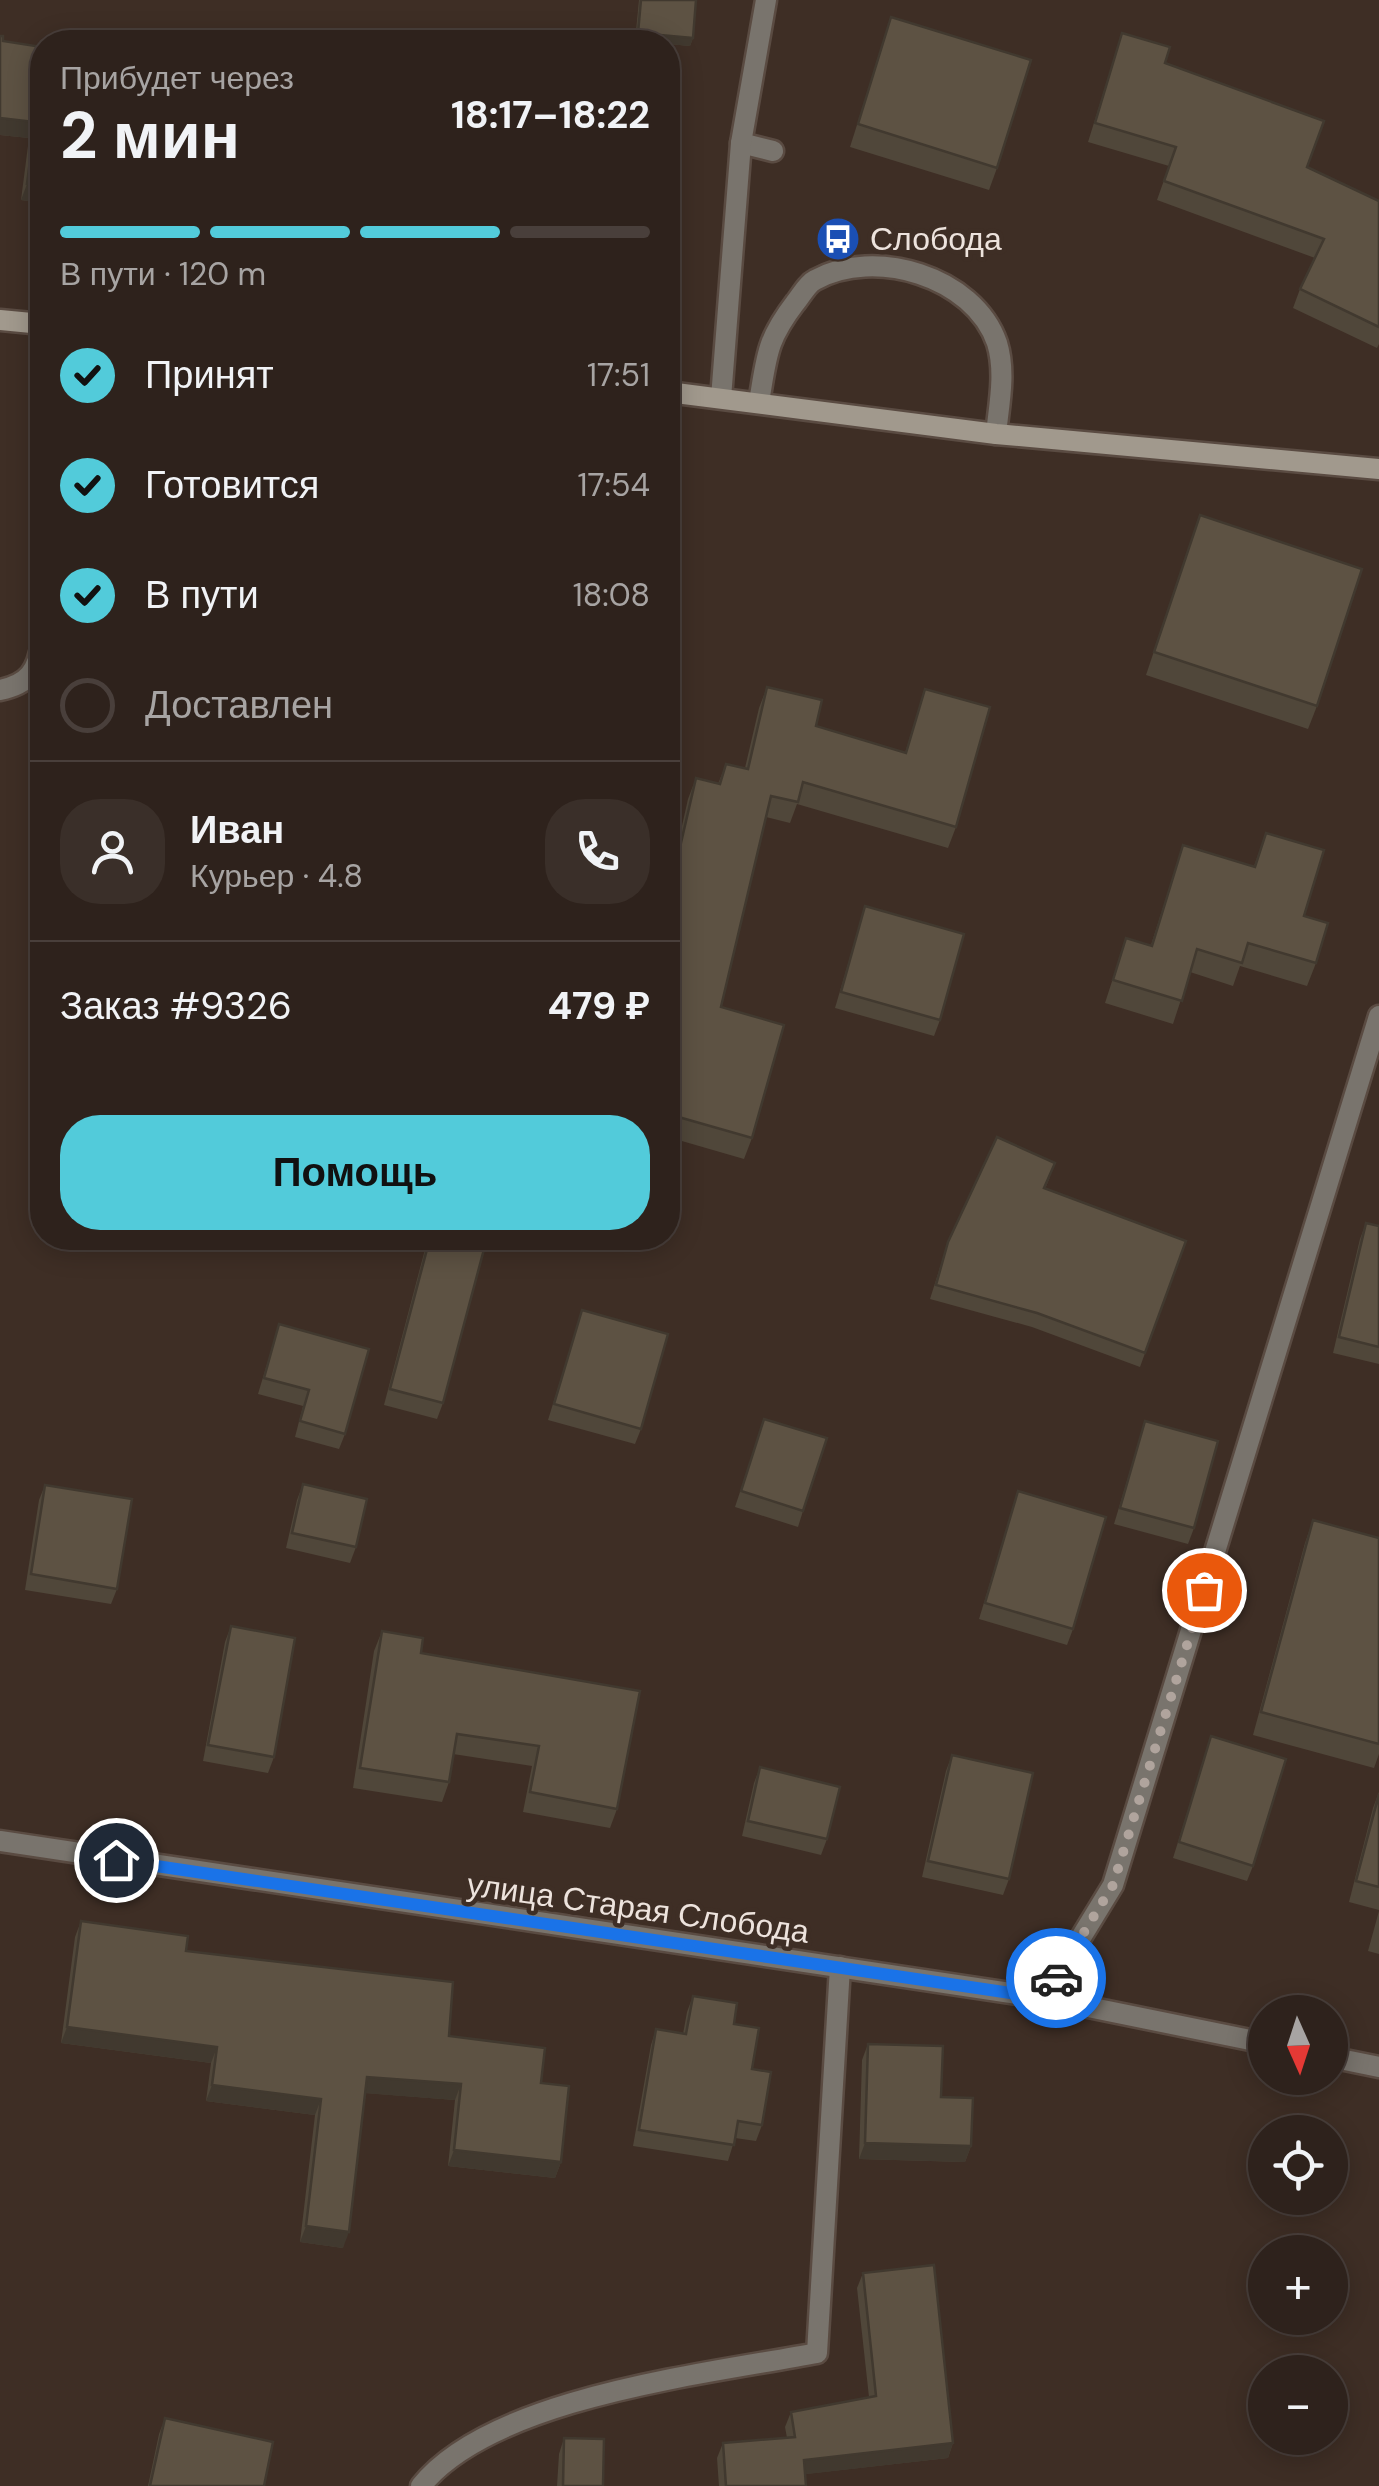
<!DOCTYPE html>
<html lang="ru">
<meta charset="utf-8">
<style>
:root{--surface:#2e221c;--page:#3a2f29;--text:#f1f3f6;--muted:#a7a4a3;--line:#493f3b;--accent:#52cbda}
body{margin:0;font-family:"DM Sans",sans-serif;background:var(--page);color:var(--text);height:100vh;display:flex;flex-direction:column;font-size:38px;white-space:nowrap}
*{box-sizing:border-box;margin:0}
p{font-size:32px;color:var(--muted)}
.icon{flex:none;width:55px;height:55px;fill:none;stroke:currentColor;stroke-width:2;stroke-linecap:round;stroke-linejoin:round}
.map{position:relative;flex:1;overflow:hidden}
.sheet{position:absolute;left:30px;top:30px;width:650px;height:1220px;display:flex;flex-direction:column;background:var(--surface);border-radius:40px;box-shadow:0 5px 25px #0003,0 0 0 2px var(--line)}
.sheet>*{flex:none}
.needle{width:65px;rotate:177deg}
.fabs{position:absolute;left:1248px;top:1995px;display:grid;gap:20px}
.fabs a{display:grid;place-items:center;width:100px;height:100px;border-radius:50%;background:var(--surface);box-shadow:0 5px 25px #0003,0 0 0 2px var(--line);font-size:50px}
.pin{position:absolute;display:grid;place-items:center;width:85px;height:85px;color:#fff;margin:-42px;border:5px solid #fff;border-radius:50%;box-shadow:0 2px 10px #0007}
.courier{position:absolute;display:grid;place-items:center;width:100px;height:100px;margin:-50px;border:8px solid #1a73e8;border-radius:50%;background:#fff;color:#222;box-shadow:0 2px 12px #0007}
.head em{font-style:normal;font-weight:700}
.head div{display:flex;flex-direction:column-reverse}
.head{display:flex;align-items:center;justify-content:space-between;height:170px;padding:0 30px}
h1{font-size:65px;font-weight:700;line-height:75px}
.bar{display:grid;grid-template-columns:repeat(4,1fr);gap:15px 10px;align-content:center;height:120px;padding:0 30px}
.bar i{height:12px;border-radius:8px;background:var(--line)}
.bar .on{background:var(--accent)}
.bar p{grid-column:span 4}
.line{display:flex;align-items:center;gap:25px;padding:0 30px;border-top:2px solid var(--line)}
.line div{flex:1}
.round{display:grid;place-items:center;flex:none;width:105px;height:105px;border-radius:40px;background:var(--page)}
ol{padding:0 30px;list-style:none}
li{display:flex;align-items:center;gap:30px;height:110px}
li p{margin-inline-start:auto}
li .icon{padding:10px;border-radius:50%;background:var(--accent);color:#111;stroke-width:4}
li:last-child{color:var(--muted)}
li i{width:55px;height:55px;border:5px solid var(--line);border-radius:50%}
.action{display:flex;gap:20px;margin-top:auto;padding:20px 30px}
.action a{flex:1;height:115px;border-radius:40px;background:var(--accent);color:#111;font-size:40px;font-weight:700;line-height:115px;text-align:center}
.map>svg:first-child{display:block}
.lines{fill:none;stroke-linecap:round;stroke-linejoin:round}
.lane-casing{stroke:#5a4b42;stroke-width:25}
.street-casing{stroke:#5a4b42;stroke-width:25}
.secondary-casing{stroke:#5a4b42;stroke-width:25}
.lane{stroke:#79746d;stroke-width:20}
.street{stroke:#79746d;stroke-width:20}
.secondary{stroke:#a1998d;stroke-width:20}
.wall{fill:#50473a}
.shaded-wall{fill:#41392f}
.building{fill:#5d5243;stroke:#41392f;stroke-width:2.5}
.done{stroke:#b0a49d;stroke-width:10;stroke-dasharray:0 18}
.route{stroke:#1a73e8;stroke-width:12}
.labels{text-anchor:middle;stroke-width:9;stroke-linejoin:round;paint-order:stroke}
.poi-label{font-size:32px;fill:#ede3dd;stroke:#3e2e25;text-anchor:start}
.street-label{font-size:32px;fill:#ede3dd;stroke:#3e2e25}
</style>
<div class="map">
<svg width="1379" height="2486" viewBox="0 0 1379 2486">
<rect width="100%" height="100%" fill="#3e2e25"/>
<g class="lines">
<defs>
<g id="lane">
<polyline points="741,143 773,151"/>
<path d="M759,402C767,356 766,341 795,303C801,296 807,284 815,280C874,247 974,276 997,343C1006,372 999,405 996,434"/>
<path d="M421,2486C492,2397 707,2374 817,2353L840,1967"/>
</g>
<g id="street">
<polyline points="721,398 741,143 766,0"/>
<path d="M0,690C29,684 37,671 42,643"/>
<polyline points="0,1841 1044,1998 1265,2043"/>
<polyline points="1044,1998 1113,1885 1379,1016"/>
<polyline points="1330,2057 1379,2067"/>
</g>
<g id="secondary">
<polyline points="0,320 42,324"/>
<polyline points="668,392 996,434 1379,469"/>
</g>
</defs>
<use href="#lane" class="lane-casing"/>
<use href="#street" class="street-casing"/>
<use href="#secondary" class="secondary-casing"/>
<use href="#lane" class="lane"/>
<use href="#street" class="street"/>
<use href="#secondary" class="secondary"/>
</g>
<g class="wall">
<polygon points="639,0 696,0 693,38 690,46 668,44 668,42 635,41"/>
<polygon points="891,17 997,168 989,190 850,147"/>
<polygon points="1122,33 1307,167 1379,201 1379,344 1377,348 1293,308 1300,289 1315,258 1157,200 1169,166 1088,142"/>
<polygon points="0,36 3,41 42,47 42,203 21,200 29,138 0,135"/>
<polygon points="1192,538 1317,706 1308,729 1146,675"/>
<polygon points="767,687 816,726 905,753 925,689 956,827 948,848 797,804 790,823 766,817 721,1007 752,1138 744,1159 668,1137 668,888 688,799 696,778 718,784 726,764 745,768 759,708"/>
<polygon points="1266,833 1304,916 1316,963 1307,986 1240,966 1233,986 1190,972 1173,1024 1105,1003 1126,938 1151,945 1183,845 1254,866"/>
<polygon points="865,906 940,1020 934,1036 835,1008"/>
<polygon points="1050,1177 1045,1189 1186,1241 1140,1367 1032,1327 930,1299 948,1242"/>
<polygon points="1366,1223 1379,1226 1379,1364 1333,1353 1360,1239"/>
<polygon points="428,1238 487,1238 443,1403 437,1419 384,1405"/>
<polygon points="582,1310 641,1429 635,1444 548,1420"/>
<polygon points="279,1324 345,1434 339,1449 295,1437 303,1406 258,1394"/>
<polygon points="764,1419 803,1511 798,1527 735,1507"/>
<polygon points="1145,1421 1194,1528 1188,1544 1114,1524"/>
<polygon points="303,1484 356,1547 350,1563 286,1548 297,1500"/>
<polygon points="45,1485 117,1589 111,1604 25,1590 39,1500"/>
<polygon points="1018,1491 1073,1629 1067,1645 979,1619"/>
<polygon points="1313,1520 1379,1538 1379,1754 1374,1768 1253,1735 1305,1543"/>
<polygon points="231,1626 274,1757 268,1773 203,1761 225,1642"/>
<polygon points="382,1631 421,1653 617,1809 610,1828 523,1812 532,1766 453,1754 449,1782 442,1802 353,1788 374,1651"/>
<polygon points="1211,1736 1253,1866 1247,1881 1173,1858"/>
<polygon points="952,1755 1009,1879 1003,1895 922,1877 946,1771"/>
<polygon points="760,1767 827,1839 821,1855 742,1836 754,1783"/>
<polygon points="1379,1792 1379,1910 1349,1902 1373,1808"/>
<polygon points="1379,1911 1379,1954 1368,1951"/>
<polygon points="81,1921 186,1951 449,2036 541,2083 561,2162 555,2178 448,2166 455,2100 366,2093 343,2248 300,2242 315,2115 206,2101 211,2063 61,2043 75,1937"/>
<polygon points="693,1996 734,2024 752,2069 762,2125 756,2141 735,2138 728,2161 633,2146 651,2045 656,2029 683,2034 687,2012"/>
<polygon points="868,2044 941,2097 971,2146 965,2162 859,2159 862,2060"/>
<polygon points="863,2273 953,2443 948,2458 805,2474 806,2486 719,2486 717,2458 723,2443 787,2438 785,2427 791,2412 869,2397 857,2288"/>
<polygon points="165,2418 264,2486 148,2486 159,2434"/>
<polygon points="564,2438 603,2486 557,2486 559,2454"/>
</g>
<g class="shaded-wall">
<polygon points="638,33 693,38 690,46 668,44 668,42 635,41"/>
<polygon points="0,118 35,122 29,138 0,135"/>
<polygon points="668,178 673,178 668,193"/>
<polygon points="27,184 42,186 42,203 21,200"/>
<polygon points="67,2027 217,2047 211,2063 61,2043"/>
<polygon points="367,2077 461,2084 455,2100 362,2093"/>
<polygon points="212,2085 321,2099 315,2115 206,2101"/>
<polygon points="865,2143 971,2146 965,2162 859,2159"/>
<polygon points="454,2150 561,2162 555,2178 448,2166"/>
<polygon points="306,2226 349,2232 343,2248 300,2242"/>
<polygon points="953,2443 948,2458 799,2475 804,2460"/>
</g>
<g class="building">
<polygon points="641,0 696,0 693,38 638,33"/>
<polygon points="891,17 1031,60 997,168 858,124"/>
<polygon points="1122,33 1170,47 1165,63 1324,121 1307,167 1379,201 1379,327 1300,289 1324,239 1164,181 1176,147 1095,123"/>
<polygon points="0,36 3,36 3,41 42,47 42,186 27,184 35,122 0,118"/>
<polygon points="668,133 678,134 673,178 668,178"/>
<polygon points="1200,515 1362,569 1317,706 1154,652"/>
<polygon points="767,687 822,700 816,726 906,753 925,689 990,707 956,827 803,782 798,802 771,796 721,1007 784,1025 752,1138 668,1114 668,899 696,778 720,784 726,764 748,769"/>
<polygon points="1266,833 1324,850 1304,916 1328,923 1316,963 1248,943 1242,963 1197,949 1182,1001 1113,980 1126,938 1152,946 1183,845 1255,867"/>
<polygon points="865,906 964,934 940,1020 841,992"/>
<polygon points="997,1137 1055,1163 1044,1188 1186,1241 1145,1353 1037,1313 936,1285 948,1242"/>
<polygon points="1366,1223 1379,1226 1379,1347 1339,1337"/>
<polygon points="430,1238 487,1238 443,1403 390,1389"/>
<polygon points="582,1310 668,1334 641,1429 554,1404"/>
<polygon points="279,1324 369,1349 345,1434 300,1421 309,1390 264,1378"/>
<polygon points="764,1419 827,1438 803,1511 741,1491"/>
<polygon points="1145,1421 1218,1441 1194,1528 1120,1508"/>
<polygon points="303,1484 367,1499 356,1547 292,1533"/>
<polygon points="45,1485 132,1499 117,1589 31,1574"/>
<polygon points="1018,1491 1106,1517 1073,1629 985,1603"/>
<polygon points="1313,1520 1379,1538 1379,1744 1261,1712"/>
<polygon points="231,1626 295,1638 274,1757 208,1745"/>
<polygon points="382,1631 423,1638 421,1653 640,1691 617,1809 530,1792 539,1746 457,1734 449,1782 360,1768"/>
<polygon points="1211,1736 1286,1759 1253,1866 1179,1842"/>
<polygon points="952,1755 1033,1773 1009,1879 928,1861"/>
<polygon points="760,1767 840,1787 827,1839 748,1821"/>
<polygon points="1379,1794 1379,1887 1356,1881"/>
<polygon points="81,1921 188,1936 186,1951 453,1982 449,2036 545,2048 541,2083 569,2086 561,2162 454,2150 461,2084 367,2077 349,2232 306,2226 321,2099 212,2085 217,2047 67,2027"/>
<polygon points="693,1996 737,2003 734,2024 759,2028 752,2069 771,2072 762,2125 738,2121 734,2145 639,2130 656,2029 686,2034"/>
<polygon points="868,2044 943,2046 941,2097 973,2098 971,2146 865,2143"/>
<polygon points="934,2265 953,2443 804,2460 806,2486 726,2486 723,2443 795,2437 791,2412 876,2396 863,2273"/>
<polygon points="165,2418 273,2442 264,2486 150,2486"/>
<polygon points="564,2438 604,2439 603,2486 563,2486"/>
</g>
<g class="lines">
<polyline class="done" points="1056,1978 1113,1885 1204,1590"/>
<polyline class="route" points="116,1860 1044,1998 1056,1978"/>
</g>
<defs>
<symbol id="bus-disc" viewBox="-11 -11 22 22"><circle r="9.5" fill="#1a4fb4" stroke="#3e2e25"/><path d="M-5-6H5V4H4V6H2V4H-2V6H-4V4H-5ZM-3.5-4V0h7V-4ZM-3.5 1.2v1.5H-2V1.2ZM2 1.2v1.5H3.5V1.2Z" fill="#fff"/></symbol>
</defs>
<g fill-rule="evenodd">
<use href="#bus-disc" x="813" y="214" width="50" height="50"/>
</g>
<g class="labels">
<g class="poi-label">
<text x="870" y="250">Слобода</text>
</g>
<g class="street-label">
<text transform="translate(638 1908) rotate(8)" y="11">улица Старая Слобода</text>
</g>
</g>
</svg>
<div class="fabs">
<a><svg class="needle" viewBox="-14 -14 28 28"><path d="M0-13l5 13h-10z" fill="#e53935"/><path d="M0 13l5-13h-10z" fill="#a7a4a3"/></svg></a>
<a><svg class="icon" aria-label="locate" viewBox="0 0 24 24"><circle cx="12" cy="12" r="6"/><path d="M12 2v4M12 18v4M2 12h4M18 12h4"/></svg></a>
<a>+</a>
<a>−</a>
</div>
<div class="pin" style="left:1204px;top:1590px;background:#ea580c"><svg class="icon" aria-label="bag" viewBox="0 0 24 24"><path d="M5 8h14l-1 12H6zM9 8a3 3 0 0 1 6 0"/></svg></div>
<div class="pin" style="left:116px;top:1860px;background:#1f2937"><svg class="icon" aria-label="home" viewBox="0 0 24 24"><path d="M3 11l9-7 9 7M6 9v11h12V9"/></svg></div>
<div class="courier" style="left:1056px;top:1978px"><svg class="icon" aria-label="car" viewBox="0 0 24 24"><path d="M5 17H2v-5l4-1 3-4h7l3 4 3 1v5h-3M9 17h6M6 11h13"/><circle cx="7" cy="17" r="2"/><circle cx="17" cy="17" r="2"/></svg></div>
<section class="sheet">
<div class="head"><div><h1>2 мин</h1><p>Прибудет через</p></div><em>18:17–18:22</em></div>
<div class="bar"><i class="on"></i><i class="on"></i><i class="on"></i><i></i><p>В пути · 120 m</p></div>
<ol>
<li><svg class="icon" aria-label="check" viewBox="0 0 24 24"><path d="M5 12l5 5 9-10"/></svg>Принят<p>17:51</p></li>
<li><svg class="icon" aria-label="check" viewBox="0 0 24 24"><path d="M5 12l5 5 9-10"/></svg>Готовится<p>17:54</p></li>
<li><svg class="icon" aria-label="check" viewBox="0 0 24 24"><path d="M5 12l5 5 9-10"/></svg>В пути<p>18:08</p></li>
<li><i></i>Доставлен</li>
</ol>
<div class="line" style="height:180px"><a class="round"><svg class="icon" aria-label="person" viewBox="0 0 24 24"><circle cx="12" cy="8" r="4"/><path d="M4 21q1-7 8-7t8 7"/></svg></a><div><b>Иван</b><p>Курьер · 4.8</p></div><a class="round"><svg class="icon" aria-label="phone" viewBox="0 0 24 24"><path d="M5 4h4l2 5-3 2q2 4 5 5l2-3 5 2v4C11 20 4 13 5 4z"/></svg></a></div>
<div class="line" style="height:130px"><div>Заказ #9326</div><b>479 ₽</b></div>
<div class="action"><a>Помощь</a></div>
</section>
</div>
